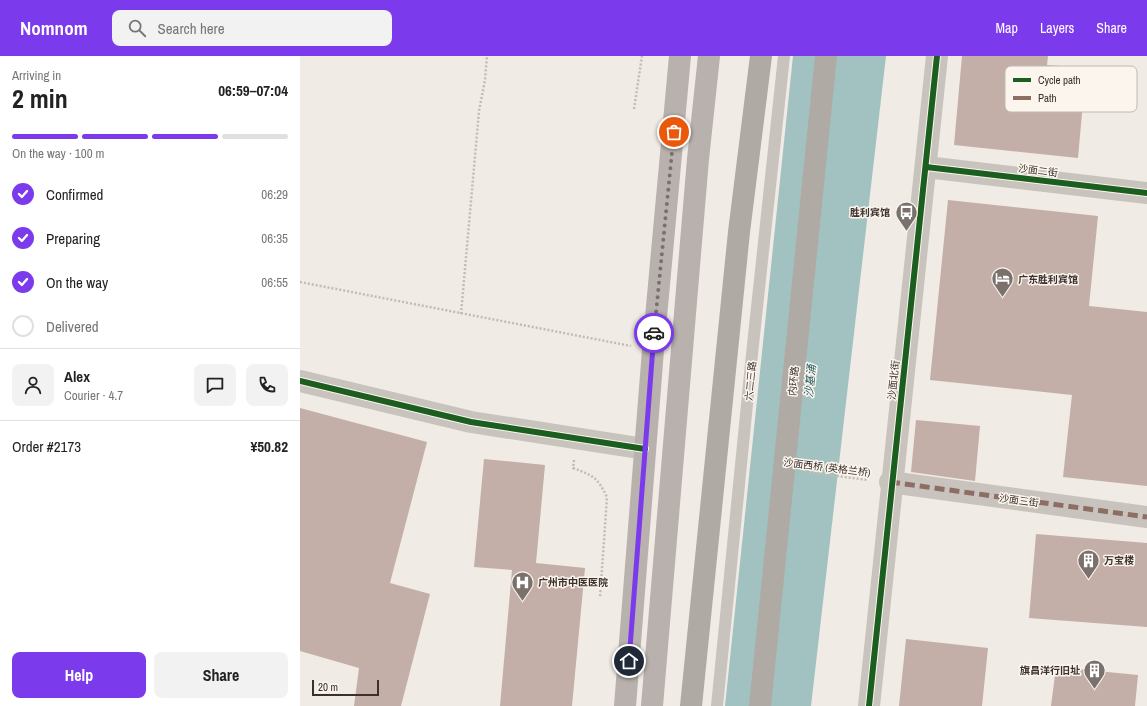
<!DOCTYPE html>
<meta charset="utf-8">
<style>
:root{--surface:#fff;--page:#f2f2f2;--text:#222;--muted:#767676;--line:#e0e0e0;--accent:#7c3aed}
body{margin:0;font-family:"Archivo Narrow","Noto Sans SC",sans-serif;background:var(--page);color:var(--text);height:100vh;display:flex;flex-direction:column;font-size:15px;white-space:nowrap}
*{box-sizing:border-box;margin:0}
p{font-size:13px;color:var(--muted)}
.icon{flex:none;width:22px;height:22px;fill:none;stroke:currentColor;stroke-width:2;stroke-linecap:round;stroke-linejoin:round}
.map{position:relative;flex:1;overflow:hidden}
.details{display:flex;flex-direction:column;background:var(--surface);width:300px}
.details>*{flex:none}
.scale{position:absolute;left:12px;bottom:10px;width:67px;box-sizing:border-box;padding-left:4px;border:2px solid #3b302b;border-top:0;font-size:11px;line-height:14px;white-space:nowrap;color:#3b302b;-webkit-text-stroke:3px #fbf5ee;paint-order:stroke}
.pin{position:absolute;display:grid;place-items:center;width:34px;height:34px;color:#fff;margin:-17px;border:2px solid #fff;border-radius:50%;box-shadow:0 1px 4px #0007}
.courier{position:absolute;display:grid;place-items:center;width:40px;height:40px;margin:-20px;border:3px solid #7c3aed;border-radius:50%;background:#fff;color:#222;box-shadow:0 1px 5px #0007}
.head em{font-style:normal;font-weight:700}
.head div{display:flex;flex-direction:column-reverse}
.head{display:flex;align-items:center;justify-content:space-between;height:68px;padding:0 12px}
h1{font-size:26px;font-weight:700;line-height:30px}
.bar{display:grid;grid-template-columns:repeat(4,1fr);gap:6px 4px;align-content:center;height:48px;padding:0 12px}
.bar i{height:5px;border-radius:3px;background:var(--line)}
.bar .active{background:var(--accent)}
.bar p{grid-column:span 4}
.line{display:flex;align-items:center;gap:10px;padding:0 12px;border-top:1px solid var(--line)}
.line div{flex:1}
.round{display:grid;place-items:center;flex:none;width:42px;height:42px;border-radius:8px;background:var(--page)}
ol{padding:0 12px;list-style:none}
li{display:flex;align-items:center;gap:12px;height:44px}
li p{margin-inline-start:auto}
li .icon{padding:4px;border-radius:50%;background:var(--accent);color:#fff;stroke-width:4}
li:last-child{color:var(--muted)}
li i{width:22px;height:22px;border:2px solid var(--line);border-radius:50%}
.primary-button{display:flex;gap:8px;margin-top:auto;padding:8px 12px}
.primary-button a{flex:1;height:46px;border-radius:8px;background:var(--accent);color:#fff;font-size:16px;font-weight:700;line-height:46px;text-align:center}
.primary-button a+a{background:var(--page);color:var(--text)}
header{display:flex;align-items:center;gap:24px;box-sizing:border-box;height:56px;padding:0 20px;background:var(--accent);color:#fff}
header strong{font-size:19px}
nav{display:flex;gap:22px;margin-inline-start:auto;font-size:14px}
.search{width:280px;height:36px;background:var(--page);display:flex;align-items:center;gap:10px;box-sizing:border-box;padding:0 14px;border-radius:8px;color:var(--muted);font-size:15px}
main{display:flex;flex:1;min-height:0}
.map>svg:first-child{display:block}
.water{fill:#a1c2c1}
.building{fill:#c3afa7}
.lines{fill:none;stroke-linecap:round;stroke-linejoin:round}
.path{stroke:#c2bbb6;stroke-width:2.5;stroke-dasharray:2 2;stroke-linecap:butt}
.lane{stroke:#c9c3be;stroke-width:12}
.street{stroke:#c9c3be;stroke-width:22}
.primary{stroke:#b8b1ad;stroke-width:22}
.highway{stroke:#afaaa4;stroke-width:22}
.highway-bridge{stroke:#afaaa4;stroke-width:22}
.quiet{stroke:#8d6e63;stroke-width:5;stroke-dasharray:10 5;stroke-linecap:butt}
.cycleway-casing{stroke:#fbf5ee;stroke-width:8}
.cycleway{stroke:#1b5e20;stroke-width:6}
.done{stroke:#7a716c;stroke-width:4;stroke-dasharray:0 7.2}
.route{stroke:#7c3aed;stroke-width:5}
.labels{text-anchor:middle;stroke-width:3;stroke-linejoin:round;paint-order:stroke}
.street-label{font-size:10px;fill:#3b302b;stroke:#fbf5ee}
.poi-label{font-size:10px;font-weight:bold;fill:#3b302b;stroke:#fbf5ee;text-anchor:start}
.water-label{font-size:11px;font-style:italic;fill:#1f5a5e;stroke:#fbf5ee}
.key{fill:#fbf5ee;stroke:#c1bab4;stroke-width:1}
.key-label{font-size:11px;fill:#3b302b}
</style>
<header>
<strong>Nomnom</strong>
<div class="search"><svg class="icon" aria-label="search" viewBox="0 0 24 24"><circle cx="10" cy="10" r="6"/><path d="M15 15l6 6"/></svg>Search here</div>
<nav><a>Map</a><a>Layers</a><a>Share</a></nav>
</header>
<main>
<section class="details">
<div class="head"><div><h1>2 min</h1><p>Arriving in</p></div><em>06:59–07:04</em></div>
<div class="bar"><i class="active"></i><i class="active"></i><i class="active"></i><i></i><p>On the way · 100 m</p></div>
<ol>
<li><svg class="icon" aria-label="check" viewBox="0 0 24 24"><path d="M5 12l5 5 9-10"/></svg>Confirmed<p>06:29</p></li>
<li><svg class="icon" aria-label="check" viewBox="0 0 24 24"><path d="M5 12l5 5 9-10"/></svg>Preparing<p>06:35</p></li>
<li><svg class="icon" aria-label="check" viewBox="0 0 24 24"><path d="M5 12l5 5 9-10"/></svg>On the way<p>06:55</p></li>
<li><i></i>Delivered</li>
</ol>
<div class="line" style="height:72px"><a class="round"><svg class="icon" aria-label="person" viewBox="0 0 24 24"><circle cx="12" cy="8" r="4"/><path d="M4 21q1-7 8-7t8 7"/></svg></a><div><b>Alex</b><p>Courier · 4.7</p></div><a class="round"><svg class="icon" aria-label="chat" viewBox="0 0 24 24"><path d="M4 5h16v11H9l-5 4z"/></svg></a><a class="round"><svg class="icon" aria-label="phone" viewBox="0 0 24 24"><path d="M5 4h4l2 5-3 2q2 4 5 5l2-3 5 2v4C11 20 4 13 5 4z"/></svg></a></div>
<div class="line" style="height:52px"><div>Order #2173</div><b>¥50.82</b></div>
<div class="primary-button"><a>Help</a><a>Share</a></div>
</section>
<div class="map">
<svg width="847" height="650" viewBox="0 0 847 650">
<rect width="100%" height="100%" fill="#f0ebe5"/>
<polygon class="water" points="493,0 586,0 511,650 425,650"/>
<g class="building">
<polygon points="662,0 748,0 747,9 786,12 778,102 654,89"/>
<polygon points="648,144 798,160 789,250 847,256 847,430 763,421 772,339 630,324"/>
<polygon points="0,352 127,386 90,527 130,538 101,650 54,650 59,612 0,595"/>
<polygon points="616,364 680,370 675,425 611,416"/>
<polygon points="184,403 245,409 236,507 285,512 272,650 200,650 212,514 174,511"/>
<polygon points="736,478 847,487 847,571 729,562"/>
<polygon points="606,583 688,592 682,650 599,650"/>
<polygon points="756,611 838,619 835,650 751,650"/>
</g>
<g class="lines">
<g class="path">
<polyline points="334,53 342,0"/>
<polyline points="0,226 331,290"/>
<polyline points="161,258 179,55 185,24 187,0"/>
<path d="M274,404L273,412C294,420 297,421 307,441L300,542"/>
<polyline points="505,416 568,424"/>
</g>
<polyline class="lane" points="417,650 452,298 484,0"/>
<g class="street">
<polyline points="626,111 847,137"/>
<polyline points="0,325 171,366 345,393"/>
<polyline points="590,426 847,461"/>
<polyline points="569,650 637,0"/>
</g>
<g class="primary">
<polyline points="325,650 353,294 380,0"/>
<polyline points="352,650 398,103 409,0"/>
</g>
<polyline class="highway" points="391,650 439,176 461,0"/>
<polyline class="highway-bridge" points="460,650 526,0"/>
<polyline class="quiet" points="590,426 847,461"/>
<defs>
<g id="cycleway">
<polyline points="626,111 847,137"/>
<polyline points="0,325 171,366 345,393"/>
<polyline points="569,650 637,0"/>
</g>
</defs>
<use href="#cycleway" class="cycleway-casing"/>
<use href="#cycleway" class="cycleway"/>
</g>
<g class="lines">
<polyline class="done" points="354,277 374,76"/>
<polyline class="route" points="329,605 354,277"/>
</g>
<defs>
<symbol id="bus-pin" viewBox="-11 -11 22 30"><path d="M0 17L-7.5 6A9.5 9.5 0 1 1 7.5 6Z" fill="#7a716c" stroke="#fbf5ee"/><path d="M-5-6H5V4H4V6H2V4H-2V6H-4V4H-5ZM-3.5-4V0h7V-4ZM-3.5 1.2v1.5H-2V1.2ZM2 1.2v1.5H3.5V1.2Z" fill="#fff"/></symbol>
<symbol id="hotel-pin" viewBox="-11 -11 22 30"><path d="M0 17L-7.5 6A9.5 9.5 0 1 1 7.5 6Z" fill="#7a716c" stroke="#fbf5ee"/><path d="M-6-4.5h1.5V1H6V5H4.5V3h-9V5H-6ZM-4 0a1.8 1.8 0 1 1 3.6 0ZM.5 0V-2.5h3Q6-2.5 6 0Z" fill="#fff"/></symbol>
<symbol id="building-pin" viewBox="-11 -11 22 30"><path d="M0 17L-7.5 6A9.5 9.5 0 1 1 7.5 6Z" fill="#7a716c" stroke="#fbf5ee"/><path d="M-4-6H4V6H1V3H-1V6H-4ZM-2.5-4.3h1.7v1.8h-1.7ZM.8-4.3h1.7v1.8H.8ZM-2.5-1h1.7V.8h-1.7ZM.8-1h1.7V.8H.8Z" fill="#fff"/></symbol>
<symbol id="hospital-pin" viewBox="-11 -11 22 30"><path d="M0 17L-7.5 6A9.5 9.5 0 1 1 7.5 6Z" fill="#7a716c" stroke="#fbf5ee"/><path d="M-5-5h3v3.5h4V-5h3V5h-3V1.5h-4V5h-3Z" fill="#fff"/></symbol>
</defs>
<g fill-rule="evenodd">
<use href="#bus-pin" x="594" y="144" width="25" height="34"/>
<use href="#hotel-pin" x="690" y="210" width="25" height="34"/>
<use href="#building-pin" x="776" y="492" width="25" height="34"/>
<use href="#hospital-pin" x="210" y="514" width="25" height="34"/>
<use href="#building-pin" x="782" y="602" width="25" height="34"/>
</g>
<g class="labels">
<g class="street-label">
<text transform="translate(738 114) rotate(7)" y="4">沙面二街</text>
<text transform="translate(593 324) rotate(-84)" y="4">沙面北街</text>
<text transform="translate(450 325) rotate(-84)" y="4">六二三路</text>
<text transform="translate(493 325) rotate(-84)" y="4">内环路</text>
<text transform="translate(527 411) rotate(7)" y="4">沙面西桥 (英格兰桥)</text>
<text transform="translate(719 444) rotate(8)" y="4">沙面三街</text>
</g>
<g class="poi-label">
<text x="590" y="160" text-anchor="end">胜利宾馆</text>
<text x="718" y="227">广东胜利宾馆</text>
<text x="804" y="508">万宝楼</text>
<text x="238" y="530">广州市中医医院</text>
<text x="780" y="618" text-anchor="end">旗昌洋行旧址</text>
</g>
<g class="water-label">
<text transform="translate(510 325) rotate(-84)" y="4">沙基涌</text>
</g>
</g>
<rect x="705" y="10" width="132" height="46" rx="6" class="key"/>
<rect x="713" y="22" width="18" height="4" fill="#1b5e20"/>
<rect x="713" y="40" width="18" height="4" fill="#8d6e63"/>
<g class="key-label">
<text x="738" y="28">Cycle path</text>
<text x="738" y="46">Path</text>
</g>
</svg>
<div class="scale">20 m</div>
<div class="pin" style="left:374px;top:76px;background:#ea580c"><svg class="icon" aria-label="bag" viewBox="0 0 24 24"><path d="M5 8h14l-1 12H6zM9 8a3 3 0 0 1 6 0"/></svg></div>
<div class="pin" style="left:329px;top:605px;background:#1f2937"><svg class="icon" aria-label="home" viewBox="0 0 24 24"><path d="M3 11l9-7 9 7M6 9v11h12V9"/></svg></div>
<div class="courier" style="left:354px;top:277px"><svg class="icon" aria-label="car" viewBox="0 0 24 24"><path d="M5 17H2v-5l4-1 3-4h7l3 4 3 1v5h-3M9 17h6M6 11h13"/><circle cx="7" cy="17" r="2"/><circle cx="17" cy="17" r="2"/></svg></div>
</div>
</main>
